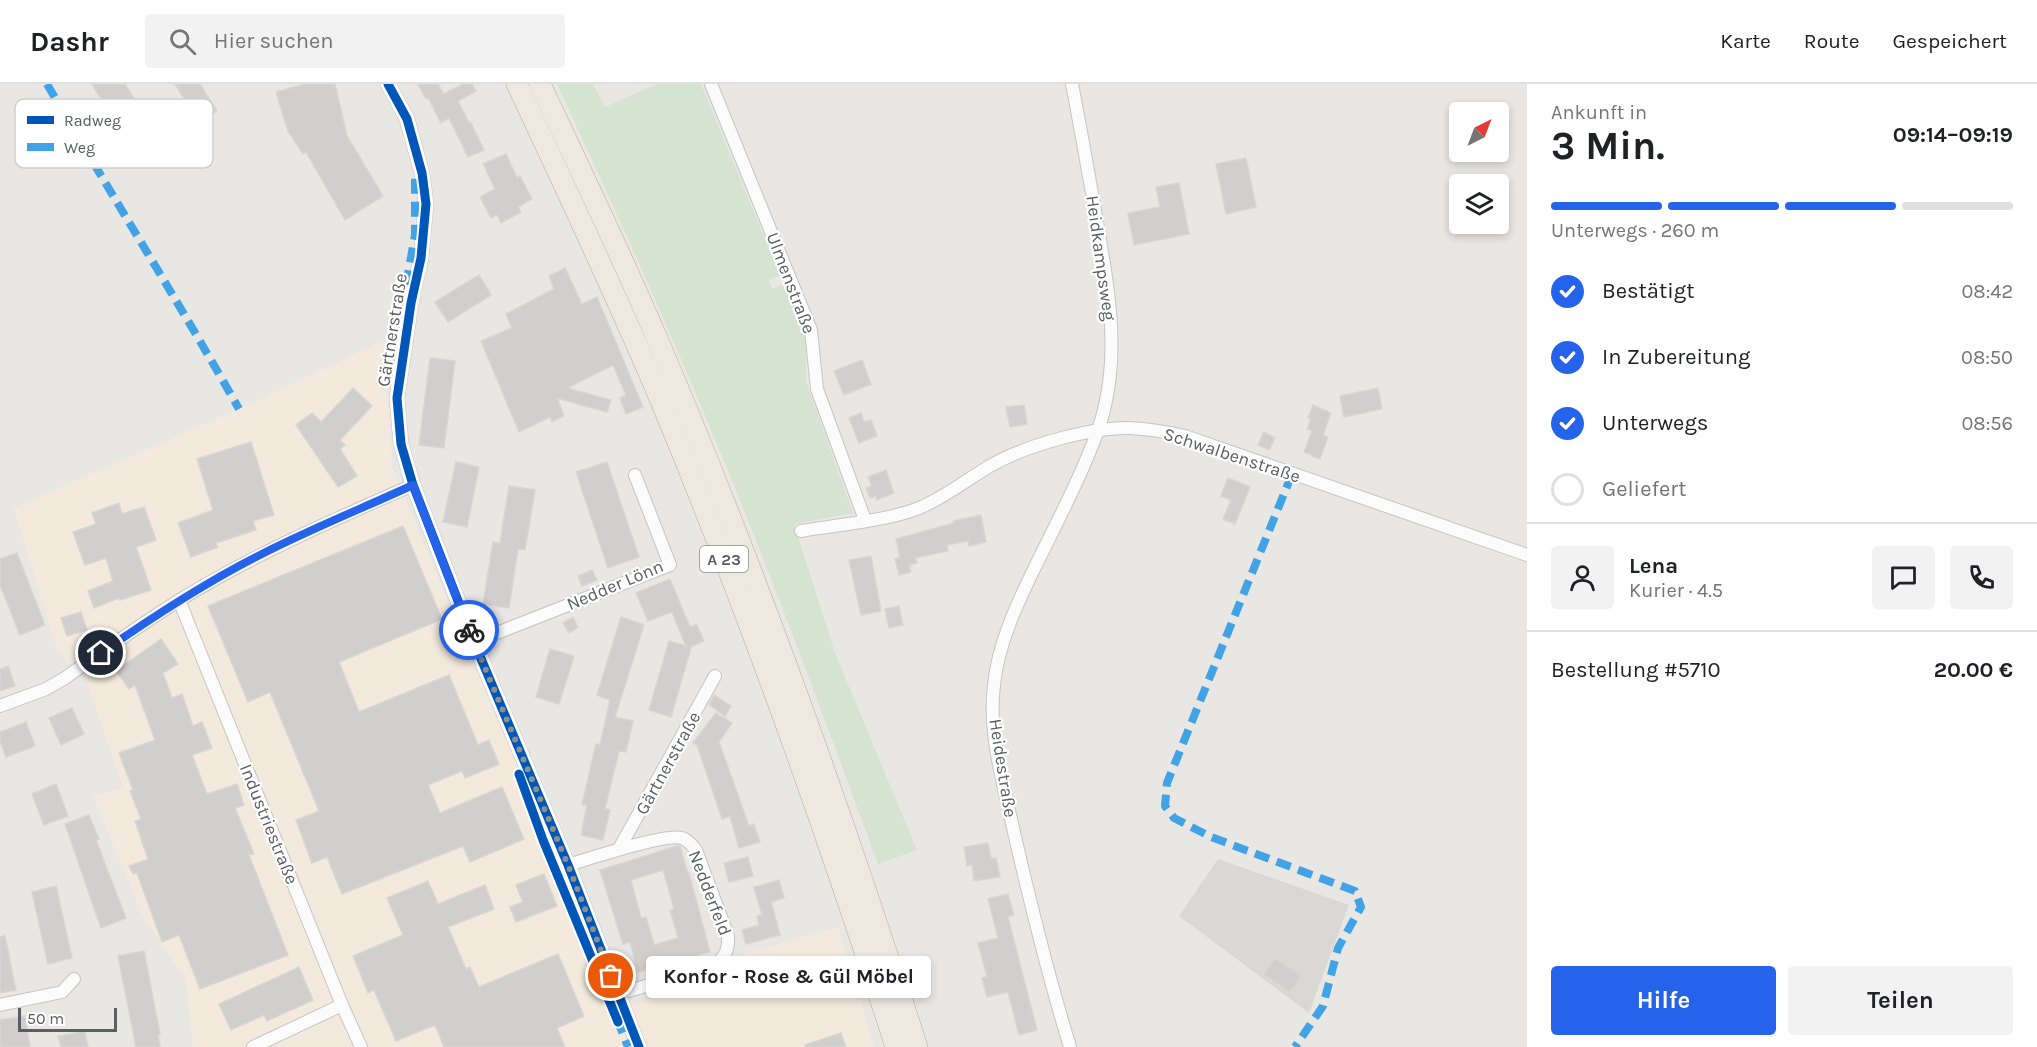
<!DOCTYPE html>
<html lang="de">
<meta charset="utf-8">
<style>
:root{--surface:#fff;--page:#f2f2f2;--text:#202124;--muted:#757577;--line:#e0e0e0;--accent:#2563eb}
body{margin:0;font-family:Karla,sans-serif;background:var(--page);color:var(--text);height:100vh;display:flex;flex-direction:column;font-size:22px;white-space:nowrap}
*{box-sizing:border-box;margin:0}
p{font-size:20px;color:var(--muted)}
.icon{flex:none;width:33px;height:33px;fill:none;stroke:currentColor;stroke-width:2;stroke-linecap:round;stroke-linejoin:round}
.map{position:relative;flex:1;overflow:hidden}
.drawer{display:flex;flex-direction:column;background:var(--surface);width:510px}
.drawer>*{flex:none}
.needle{width:39px;rotate:42deg}
.controls{position:absolute;left:1449px;top:18px;display:grid;gap:12px}
.controls a{display:grid;place-items:center;width:60px;height:60px;border-radius:6px;background:var(--surface);box-shadow:0 3px 9px #0003;font-size:30px}
.scale{position:absolute;left:18px;bottom:15px;width:99px;box-sizing:border-box;padding-left:6px;border:3px solid #5a5e61;border-top:0;font-size:16px;line-height:21px;white-space:nowrap;color:#5a5e61;-webkit-text-stroke:4px #fff;paint-order:stroke}
.pin{position:absolute;display:grid;place-items:center;width:51px;height:51px;color:#fff;margin:-26px;border:3px solid #fff;border-radius:50%;box-shadow:0 2px 6px #0007}
.courier{position:absolute;display:grid;place-items:center;width:60px;height:60px;margin:-30px;border:4px solid #2563eb;border-radius:50%;background:#fff;color:#222;box-shadow:0 2px 8px #0007}
.bubble{position:absolute;height:42px;border-radius:6px;background:var(--surface);box-shadow:0 3px 9px #0003;font-size:20px;font-weight:700;line-height:42px;text-align:center}
.headline em{font-style:normal;font-weight:700}
.headline div{display:flex;flex-direction:column-reverse}
.headline{display:flex;align-items:center;justify-content:space-between;height:102px;padding:0 24px}
h1{font-size:39px;font-weight:700;line-height:45px}
.bar{display:grid;grid-template-columns:repeat(4,1fr);gap:9px 6px;align-content:center;height:72px;padding:0 24px}
.bar i{height:8px;border-radius:4px;background:var(--line)}
.bar .on{background:var(--accent)}
.bar p{grid-column:span 4}
.line{display:flex;align-items:center;gap:15px;padding:0 24px;border-top:2px solid var(--line)}
.line div{flex:1}
.round{display:grid;place-items:center;flex:none;width:63px;height:63px;border-radius:6px;background:var(--page)}
ol{padding:0 24px;list-style:none}
li{display:flex;align-items:center;gap:18px;height:66px}
li p{margin-inline-start:auto}
li .icon{padding:6px;border-radius:50%;background:var(--accent);color:#fff;stroke-width:4}
li:last-child{color:var(--muted)}
li i{width:33px;height:33px;border:3px solid var(--line);border-radius:50%}
.cta{display:flex;gap:12px;margin-top:auto;padding:12px 24px}
.cta a{flex:1;height:69px;border-radius:6px;background:var(--accent);color:#fff;font-size:24px;font-weight:700;line-height:69px;text-align:center}
.cta a+a{background:var(--page);color:var(--text)}
header{display:flex;align-items:center;gap:36px;box-sizing:border-box;height:84px;padding:0 30px;background:var(--surface);border-bottom:2px solid var(--line)}
header strong{font-size:28px}
nav{display:flex;gap:33px;margin-inline-start:auto;font-size:21px}
.search{width:420px;height:54px;background:var(--page);display:flex;align-items:center;gap:15px;box-sizing:border-box;padding:0 21px;border-radius:6px;color:var(--muted);font-size:22px}
main{display:flex;flex:1;min-height:0}
.map>svg:first-child{display:block}
.commercial{fill:#f3eadd}
.industrial{fill:#dad8d5}
.green{fill:#d5e4d0}
.building{fill:#d1cfcd;stroke:#d8d6d3;stroke-width:1.5;fill-rule:evenodd}
.lines{fill:none;stroke-linecap:round;stroke-linejoin:round}
.minor-casing{stroke:#c5c5c5;stroke-width:14}
.tertiary-casing{stroke:#c5c5c5;stroke-width:16}
.motorway-casing{stroke:#beaa94;stroke-width:22}
.minor{stroke:#fcfbfb;stroke-width:12}
.tertiary{stroke:#fcfbfb;stroke-width:15}
.motorway{stroke:#ede8e0;stroke-width:21}
.quiet{stroke:#42a2e6;stroke-width:8;stroke-dasharray:15 8;stroke-linecap:butt}
.cycleway-casing{stroke:#fff;stroke-width:13}
.cycleway{stroke:#0057b8;stroke-width:9}
.done{stroke:#8c8e8f;stroke-width:6;stroke-dasharray:0 10.8}
.route{stroke:#2563eb;stroke-width:8}
.labels{text-anchor:middle;stroke-width:4.5;stroke-linejoin:round;paint-order:stroke}
.shield{fill:#fff;stroke:#8c8e90;stroke-width:1.5}
.shield-label{font-size:16px;font-weight:bold;fill:#5a5e61}
.street-label{font-size:18px;fill:#5a5e61;stroke:#fff}
.key{fill:#fff;stroke:#cecfd0;stroke-width:1.5}
.key-label{font-size:16px;fill:#5a5e61}
</style>
<header>
<strong>Dashr</strong>
<div class="search"><svg class="icon" aria-label="search" viewBox="0 0 24 24"><circle cx="10" cy="10" r="6"/><path d="M15 15l6 6"/></svg>Hier suchen</div>
<nav><a>Karte</a><a>Route</a><a>Gespeichert</a></nav>
</header>
<main>
<div class="map">
<svg width="1527" height="963" viewBox="0 0 1527 963">
<rect width="100%" height="100%" fill="#e9e7e4"/>
<g class="commercial">
<polygon points="388,254 387,298 392,383 491,622 598,865 635,963 193,963 186,896 143,832 93,712 123,704 85,592 58,569 14,424 261,315"/>
<polygon points="838,843 874,963 646,963 631,922 721,893 741,871"/>
</g>
<polygon class="industrial" points="1218,775 1349,821 1309,929 1179,832"/>
<path class="green" d="M557,0H593L605,23L657,0H701L780,191L769,196L772,205L784,200L806,257V297L853,429L794,440L835,569L917,766L878,780C828,645 779,510 724,377C672,250 615,125 557,0Z"/>
<g class="building">
<polygon points="92,0 125,0 163,61 139,75 123,47 118,50 106,30 109,28"/>
<polygon points="175,0 200,0 217,27 194,41 181,21 186,18"/>
<polygon points="305,0 335,0 347,52 383,112 345,136 306,68 303,70 288,47 276,8"/>
<polygon points="418,0 438,0 444,10 463,0 472,0 476,7 458,17 469,39 471,39 484,66 468,73 449,34 441,39 428,14 426,15"/>
<polygon points="506,70 517,94 520,92 532,115 518,123 521,128 501,139 497,131 491,134 480,113 495,105 483,80"/>
<polygon points="1246,74 1256,123 1226,130 1216,80"/>
<polygon points="1179,99 1189,150 1134,161 1128,129 1160,123 1156,103"/>
<polygon points="565,184 582,220 597,213 643,323 626,330 620,314 626,311 613,281 567,304 611,316 607,328 557,314 564,332 552,338 550,333 519,348 481,257 512,244 506,230 554,205 549,192"/>
<polygon points="479,191 491,211 448,238 435,218"/>
<polygon points="430,274 455,277 444,364 419,361"/>
<polygon points="862,276 871,300 844,311 834,287"/>
<polygon points="353,304 372,322 340,356 345,361 340,365 357,392 338,403 296,341 312,329 321,338"/>
<polygon points="1378,304 1382,325 1344,333 1340,312"/>
<polygon points="1024,321 1027,340 1010,343 1006,323"/>
<polygon points="1313,321 1331,329 1323,351 1328,353 1320,375 1304,368 1312,347 1307,345 1311,335 1308,334"/>
<polygon points="861,329 864,338 871,336 877,352 859,359 849,334"/>
<polygon points="1264,348 1275,354 1269,366 1258,361"/>
<polygon points="251,358 274,431 253,437 256,446 216,459 218,463 191,473 178,439 213,426 197,375"/>
<polygon points="456,378 479,383 467,443 443,438"/>
<polygon points="607,378 639,473 608,484 576,388"/>
<polygon points="886,386 894,409 877,416 876,412 870,414 866,404 872,402 868,393"/>
<polygon points="1228,394 1250,403 1235,440 1223,435 1231,416 1221,412"/>
<polygon points="509,402 535,406 525,466 518,465 509,524 483,520 493,458 500,459"/>
<polygon points="119,419 122,430 144,423 156,456 136,463 151,506 120,516 119,514 94,524 88,507 113,497 106,474 85,481 73,448 96,440 92,429"/>
<polygon points="981,431 986,458 969,462 968,457 947,461 948,467 915,474 917,479 909,481 911,488 899,491 895,475 900,473 896,455 954,439 954,437"/>
<polygon points="403,442 442,535 339,578 359,628 449,591 478,661 489,656 499,680 465,694 462,687 428,701 440,729 502,703 524,755 470,778 463,762 342,810 327,773 312,779 296,736 319,727 270,608 248,618 208,522"/>
<polygon points="17,469 45,541 20,551 0,501 0,475"/>
<polygon points="871,472 881,527 861,531 849,476"/>
<polygon points="592,486 597,496 582,502 578,492"/>
<polygon points="670,495 690,543 697,541 704,557 690,563 691,564 671,633 649,626 669,557 686,562 672,528 648,537 636,509"/>
<polygon points="899,522 903,541 889,544 885,525"/>
<polygon points="81,528 87,546 67,552 61,534"/>
<polygon points="573,533 578,543 569,549 563,539"/>
<polygon points="621,533 644,541 615,633 633,637 626,668 619,667 605,725 610,726 603,756 581,751 587,721 582,720 596,660 600,661 610,616 597,611"/>
<polygon points="161,555 178,580 163,589 172,614 182,610 193,642 202,638 212,664 192,671 207,710 237,700 244,721 235,724 254,770 249,771 288,871 200,905 179,851 162,858 137,789 133,790 129,782 148,775 135,737 141,735 130,707 133,706 119,669 155,656 135,601 129,605 116,587"/>
<polygon points="550,565 574,572 559,620 536,613"/>
<polygon points="8,582 15,602 0,607 0,585"/>
<polygon points="714,611 731,622 725,632 709,621"/>
<polygon points="72,624 84,650 61,661 49,634"/>
<polygon points="716,629 732,639 719,658 749,742 754,740 760,758 739,764 730,732 722,735 697,661 693,659"/>
<polygon points="26,638 35,662 6,673 0,657 0,648"/>
<polygon points="56,700 68,732 44,741 32,710"/>
<polygon points="89,731 99,755 96,756 126,834 101,844 65,740"/>
<polygon points="988,759 991,775 996,774 1000,793 974,797 972,781 967,782 964,763"/>
<path d="M677,762H680L688,790L689,789L710,868L638,888L630,858L623,860L600,786ZM663,786L674,825L670,826L678,854L654,861L646,833L641,834L631,796Z"/>
<polygon points="748,773 753,792 729,798 724,779"/>
<polygon points="544,790 557,822 516,838 510,823 523,818 516,801"/>
<polygon points="779,796 784,814 771,818 780,851 746,860 742,846 759,841 757,832 762,831 754,803"/>
<polygon points="428,797 438,820 485,801 494,825 448,843 466,885 470,883 479,903 558,870 584,932 557,944 565,963 444,963 435,941 396,957 374,906 368,909 353,872 403,851 387,814"/>
<polygon points="56,802 72,874 48,880 32,808"/>
<polygon points="1008,810 1014,831 1008,833 1037,946 1019,951 1008,908 987,913 982,894 987,893 978,859 998,854 988,815"/>
<polygon points="5,852 16,906 0,909 0,853"/>
<polygon points="144,867 160,950 158,951 160,963 136,963 118,872"/>
<polygon points="1275,874 1301,892 1290,908 1264,890"/>
<polygon points="299,883 313,916 267,937 264,931 231,946 219,920"/>
<polygon points="25,932 30,963 0,963 0,936"/>
<polygon points="85,947 88,963 61,963 58,952"/>
<polygon points="841,949 846,963 806,963 805,961"/>
</g>
<g class="lines">
<defs>
<g id="minor">
<polyline points="711,0 811,246 817,305 865,436"/>
<path d="M801,447C836,441 887,437 919,424C944,414 966,396 990,382C1024,362 1090,343 1130,344C1149,345 1167,348 1185,352L1527,471"/>
<polyline points="179,516 342,921 361,963"/>
<polyline points="474,558 670,481 635,391"/>
<path d="M0,622L46,605L65,594C102,568 140,541 178,517C252,471 333,436 413,401"/>
<polyline points="619,765 715,592"/>
<path d="M568,781C588,775 666,749 682,754C688,756 692,761 696,766L728,852C729,866 725,873 714,882L618,910"/>
<polyline points="0,921 62,908 74,895"/>
<polyline points="253,963 342,921"/>
<path d="M1070,963C1048,891 1030,818 1013,744C1003,698 988,649 994,601C998,560 1017,520 1035,483C1057,438 1081,393 1098,346C1122,277 1109,208 1097,138C1089,92 1081,46 1072,0"/>
</g>
<polyline id="tertiary" points="388,0 407,35 422,89 426,120 421,174 411,219 397,314 401,360 413,401 474,558 568,781 639,963"/>
<g id="motorway">
<path d="M517,0C566,105 616,210 661,317C749,529 826,745 896,963"/>
<path d="M540,0C579,83 619,166 655,250C755,483 840,722 917,963"/>
</g>
</defs>
<use href="#minor" class="minor-casing"/>
<use href="#tertiary" class="tertiary-casing"/>
<use href="#motorway" class="motorway-casing"/>
<use href="#minor" class="minor"/>
<use href="#tertiary" class="tertiary"/>
<use href="#motorway" class="motorway"/>
<g class="quiet">
<path d="M47,0C110,109 177,215 239,325"/>
<polyline points="406,201 415,151 415,91"/>
<polyline points="1292,390 1167,699 1165,722 1174,734 1211,753 1355,807 1361,823 1338,864 1323,922 1295,963"/>
<polyline points="617,935 628,963"/>
</g>
<defs>
<g id="cycleway">
<polyline points="388,0 407,35 422,89 426,120 421,174 411,219 397,314 401,360 413,401 474,558 568,781 639,963"/>
<polyline points="519,690 543,756 618,938"/>
</g>
</defs>
<use href="#cycleway" class="cycleway-casing"/>
<use href="#cycleway" class="cycleway"/>
</g>
<g class="lines">
<polyline class="done" points="469,546 568,781 611,892"/>
<path class="route" d="M101,569C151,534 203,500 258,472C308,446 361,425 413,401L469,546"/>
</g>
<g class="labels">
<rect class="shield" x="700" y="462" width="48" height="26" rx="4.5"/>
<g class="shield-label">
<text x="724" y="481">A 23</text>
</g>
<g class="street-label">
<text transform="translate(1101 174) rotate(82)" y="6">Heidkampsweg</text>
<text transform="translate(791 199) rotate(69)" y="6">Ulmenstraße</text>
<text transform="translate(392 246) rotate(-81)" y="6">Gärtnerstraße</text>
<text transform="translate(1232 371) rotate(18)" y="6">Schwalbenstraße</text>
<text transform="translate(615 501) rotate(-23)" y="6">Nedder Lönn</text>
<text transform="translate(668 679) rotate(-61)" y="6">Gärtnerstraße</text>
<text transform="translate(1003 684) rotate(81)" y="6">Heidestraße</text>
<text transform="translate(269 740) rotate(68)" y="6">Industriestraße</text>
<text transform="translate(710 809) rotate(69)" y="6">Nedderfeld</text>
</g>
</g>
<rect x="15" y="15" width="198" height="69" rx="9" class="key"/>
<rect x="27" y="32" width="27" height="8" fill="#0057b8"/>
<rect x="27" y="59" width="27" height="8" fill="#42a2e6"/>
<g class="key-label">
<text x="64" y="42">Radweg</text>
<text x="64" y="69">Weg</text>
</g>
</svg>
<div class="controls">
<a><svg class="needle" viewBox="-14 -14 28 28"><path d="M0-13l5 13h-10z" fill="#e53935"/><path d="M0 13l5-13h-10z" fill="#757577"/></svg></a>
<a><svg class="icon" aria-label="layers" viewBox="0 0 24 24"><path d="M12 4l9 5-9 5-9-5zM3 14l9 5 9-5"/></svg></a>
</div>
<div class="scale">50 m</div>
<div class="pin" style="left:611px;top:892px;background:#ea580c"><svg class="icon" aria-label="bag" viewBox="0 0 24 24"><path d="M5 8h14l-1 12H6zM9 8a3 3 0 0 1 6 0"/></svg></div>
<div class="pin" style="left:101px;top:569px;background:#1f2937"><svg class="icon" aria-label="home" viewBox="0 0 24 24"><path d="M3 11l9-7 9 7M6 9v11h12V9"/></svg></div>
<div class="courier" style="left:469px;top:546px"><svg class="icon" aria-label="bike" viewBox="0 0 24 24"><circle cx="6" cy="16" r="4"/><circle cx="18" cy="16" r="4"/><path d="M6 16l4-8h5l3 8M10 8l3 8H6M13 5h3"/></svg></div>
<div class="bubble" style="left:646px;top:872px;width:285px">Konfor - Rose &amp; Gül Möbel</div>
</div>
<section class="drawer">
<div class="headline"><div><h1>3 Min.</h1><p>Ankunft in</p></div><em>09:14–09:19</em></div>
<div class="bar"><i class="on"></i><i class="on"></i><i class="on"></i><i></i><p>Unterwegs · 260 m</p></div>
<ol>
<li><svg class="icon" aria-label="check" viewBox="0 0 24 24"><path d="M5 12l5 5 9-10"/></svg>Bestätigt<p>08:42</p></li>
<li><svg class="icon" aria-label="check" viewBox="0 0 24 24"><path d="M5 12l5 5 9-10"/></svg>In Zubereitung<p>08:50</p></li>
<li><svg class="icon" aria-label="check" viewBox="0 0 24 24"><path d="M5 12l5 5 9-10"/></svg>Unterwegs<p>08:56</p></li>
<li><i></i>Geliefert</li>
</ol>
<div class="line" style="height:108px"><a class="round"><svg class="icon" aria-label="person" viewBox="0 0 24 24"><circle cx="12" cy="8" r="4"/><path d="M4 21q1-7 8-7t8 7"/></svg></a><div><b>Lena</b><p>Kurier · 4.5</p></div><a class="round"><svg class="icon" aria-label="chat" viewBox="0 0 24 24"><path d="M4 5h16v11H9l-5 4z"/></svg></a><a class="round"><svg class="icon" aria-label="phone" viewBox="0 0 24 24"><path d="M5 4h4l2 5-3 2q2 4 5 5l2-3 5 2v4C11 20 4 13 5 4z"/></svg></a></div>
<div class="line" style="height:78px"><div>Bestellung #5710</div><b>20.00 €</b></div>
<div class="cta"><a>Hilfe</a><a>Teilen</a></div>
</section>
</main>
